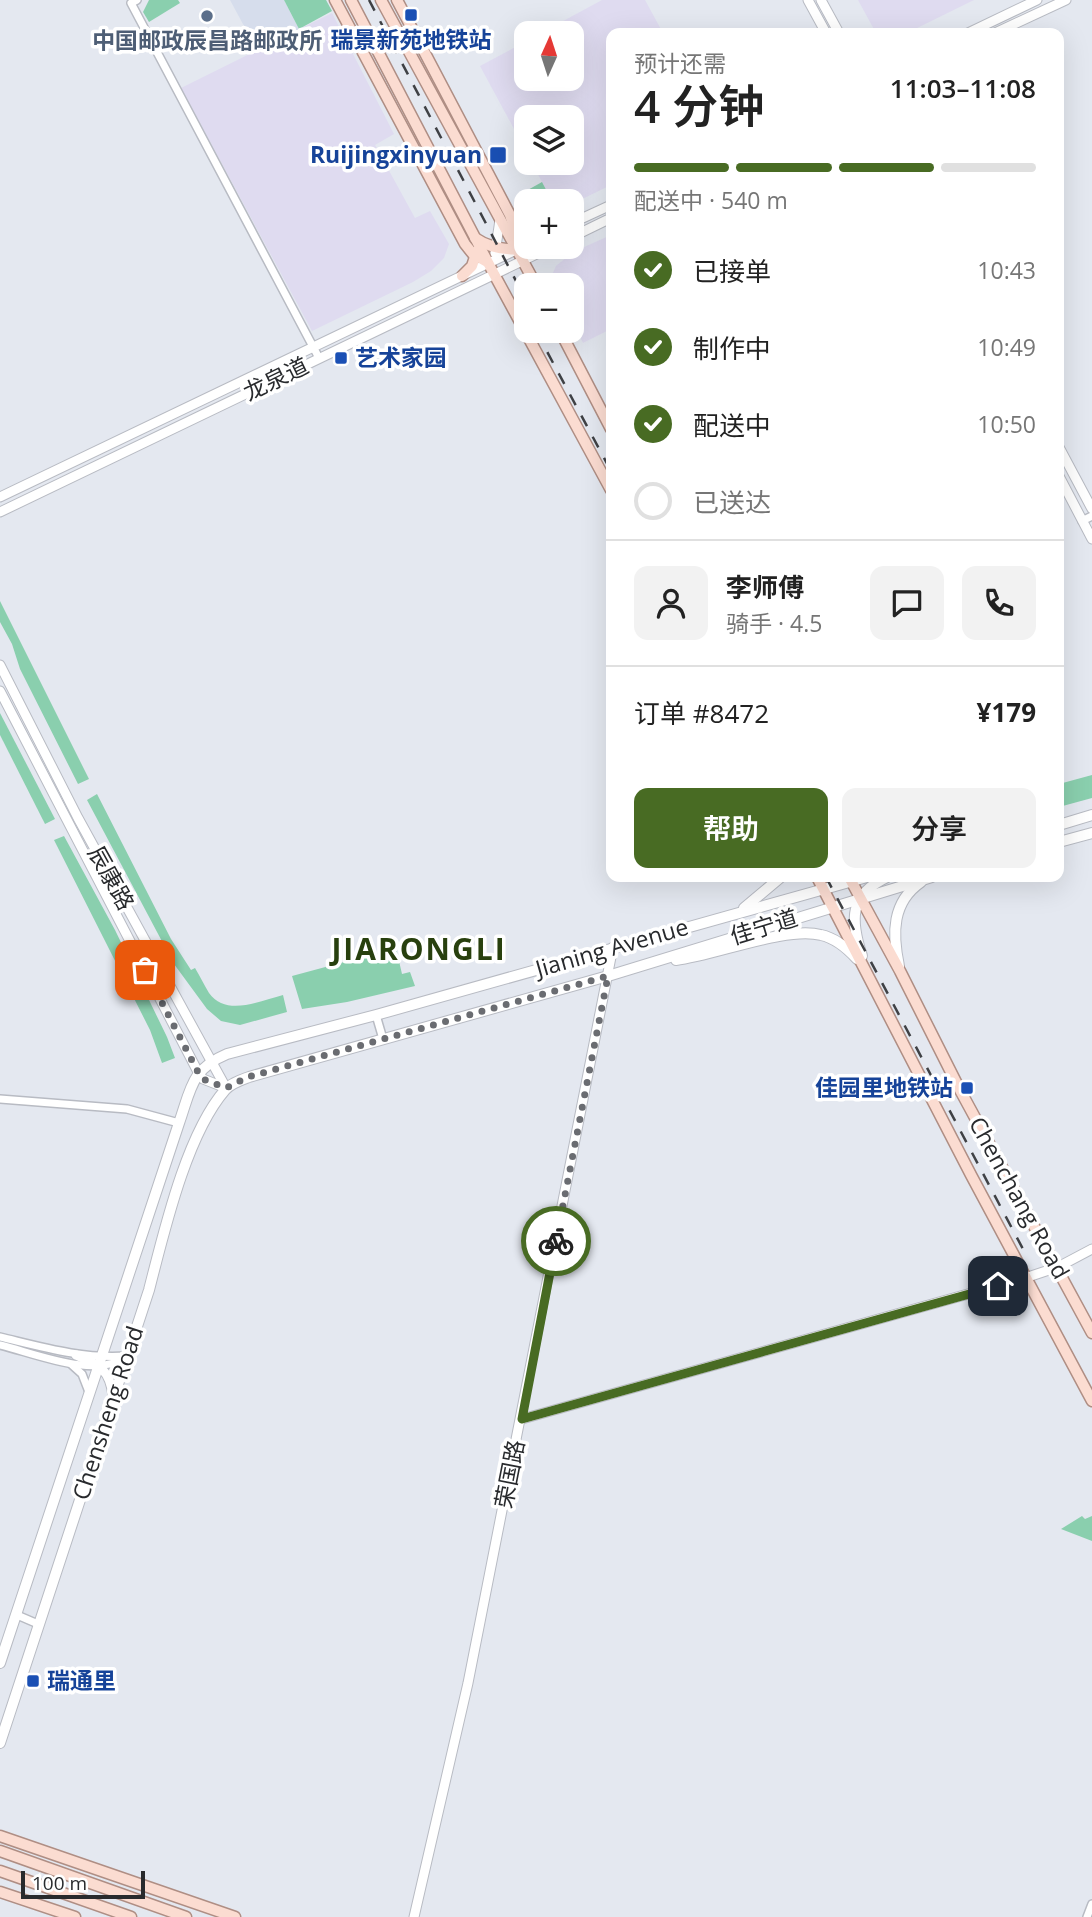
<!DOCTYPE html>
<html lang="zh">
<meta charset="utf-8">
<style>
:root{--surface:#fff;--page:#f2f2f2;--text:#222;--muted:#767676;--line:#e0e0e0;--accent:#486b23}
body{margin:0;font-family:"Open Sans","Noto Sans SC",sans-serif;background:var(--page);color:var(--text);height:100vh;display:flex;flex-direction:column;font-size:26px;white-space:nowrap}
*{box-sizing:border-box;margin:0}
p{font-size:23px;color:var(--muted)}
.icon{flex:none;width:38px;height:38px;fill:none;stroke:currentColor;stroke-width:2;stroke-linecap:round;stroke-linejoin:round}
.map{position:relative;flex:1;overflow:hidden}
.details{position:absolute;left:606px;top:28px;width:458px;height:854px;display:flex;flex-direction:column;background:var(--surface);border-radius:14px;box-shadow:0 7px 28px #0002}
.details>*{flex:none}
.needle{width:46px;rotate:3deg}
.tools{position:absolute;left:514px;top:21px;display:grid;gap:14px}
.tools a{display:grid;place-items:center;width:70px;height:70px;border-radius:14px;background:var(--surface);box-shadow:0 7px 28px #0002;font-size:35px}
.scale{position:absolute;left:21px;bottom:18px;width:124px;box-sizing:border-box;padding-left:7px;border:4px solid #282a2d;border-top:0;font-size:19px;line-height:24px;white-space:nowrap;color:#282a2d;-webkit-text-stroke:5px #fff;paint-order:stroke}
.pin{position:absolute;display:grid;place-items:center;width:60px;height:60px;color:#fff;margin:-30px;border-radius:14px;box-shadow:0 4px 10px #0006}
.courier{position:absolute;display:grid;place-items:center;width:70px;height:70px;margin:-35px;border:5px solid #486b23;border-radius:50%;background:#fff;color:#222;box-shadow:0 2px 9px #0007}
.overview em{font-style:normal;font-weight:600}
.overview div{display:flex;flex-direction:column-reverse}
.overview{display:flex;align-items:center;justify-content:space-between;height:119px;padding:0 28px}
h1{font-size:46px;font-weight:600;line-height:52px}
.bar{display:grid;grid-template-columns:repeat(4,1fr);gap:10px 7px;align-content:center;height:84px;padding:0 28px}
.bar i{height:9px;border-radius:5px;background:var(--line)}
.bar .current{background:var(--accent)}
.bar p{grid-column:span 4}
.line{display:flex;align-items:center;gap:18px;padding:0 28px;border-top:2px solid var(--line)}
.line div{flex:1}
.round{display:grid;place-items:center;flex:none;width:74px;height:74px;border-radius:14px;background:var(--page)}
ol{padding:0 28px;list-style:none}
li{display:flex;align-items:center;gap:21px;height:77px}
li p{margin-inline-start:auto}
li .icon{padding:7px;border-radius:50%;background:var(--accent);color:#fff;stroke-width:4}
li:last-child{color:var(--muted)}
li i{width:38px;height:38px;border:4px solid var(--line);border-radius:50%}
.action{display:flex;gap:14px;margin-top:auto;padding:14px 28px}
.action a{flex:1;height:80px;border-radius:14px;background:var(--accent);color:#fff;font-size:28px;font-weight:600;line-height:80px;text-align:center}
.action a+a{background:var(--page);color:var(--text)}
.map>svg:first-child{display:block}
.commercial{fill:#dfdbf0}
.built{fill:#d6ddec}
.green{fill:#8acfae}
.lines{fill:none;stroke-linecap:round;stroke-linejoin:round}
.minor-casing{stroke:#b8bbc3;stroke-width:10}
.tertiary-casing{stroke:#b8bbc3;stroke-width:11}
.secondary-casing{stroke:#b8bbc3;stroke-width:12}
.primary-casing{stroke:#af8e84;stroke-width:13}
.minor{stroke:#fff;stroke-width:7}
.tertiary{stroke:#fff;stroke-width:9}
.secondary{stroke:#fff;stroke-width:10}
.primary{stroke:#fbdcd1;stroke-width:10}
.rail{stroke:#3f4145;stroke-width:2.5;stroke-dasharray:12 12;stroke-linecap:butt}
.done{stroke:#6a6c71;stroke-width:7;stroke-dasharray:0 12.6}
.route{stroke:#486b23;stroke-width:9}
.transit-dot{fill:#1a4fb4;stroke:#fff;stroke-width:2.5}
.service-dot{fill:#5c6f8a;stroke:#fff;stroke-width:2.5}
.labels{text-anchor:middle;stroke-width:7;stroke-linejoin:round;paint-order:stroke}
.transit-label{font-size:23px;font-weight:bold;fill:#164399;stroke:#fff;text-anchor:end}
.service-label{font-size:23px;font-weight:bold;fill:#4e5e75;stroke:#fff}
.street-label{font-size:23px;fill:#282a2d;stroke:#fff}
.district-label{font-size:30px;font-weight:bold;letter-spacing:2px;fill:#28400e;stroke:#fff}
</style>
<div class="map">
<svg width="1092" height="1917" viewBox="0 0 1092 1917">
<rect width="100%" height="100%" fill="#e4e8f0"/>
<g class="commercial">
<polygon points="602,0 645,0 663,33 611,33 611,185 572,204 572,201 552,201 532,163 572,163 572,117 527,117 527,153 480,66 527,41 527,79 572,79 572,33 541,33"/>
<polygon points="858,0 974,0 907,33 876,33"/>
<polygon points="332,13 394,134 375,145 415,218 430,211 449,244 444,258 431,271 413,282 312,331 181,88"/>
<polygon points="611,235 611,329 583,343 572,320 572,285 557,285 552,275 556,266 573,252"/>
</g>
<polygon class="built" points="230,0 284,0 299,29 257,50"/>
<g class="green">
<polygon points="149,0 178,0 180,3 149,22 143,12"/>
<polygon points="284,0 326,0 332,11 299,29"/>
<polygon points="542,182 552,201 527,201 527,213 517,196"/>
<polygon points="0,601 89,779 78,784 20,669 12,644 0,622"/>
<polygon points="0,713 55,819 45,824 0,735"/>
<polygon points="1092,775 1092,798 1059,807 1059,784"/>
<path d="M97,794L171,939L191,970L195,968C200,976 204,985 209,993C226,1017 260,1001 283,995L287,1012L240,1025L221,1021L207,1009L174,964L87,800Z"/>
<polygon points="64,836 115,930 167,1037 175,1058 162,1063 150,1030 54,840"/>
<polygon points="396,948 402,974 410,972 415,986 347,1002 302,1009 292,976"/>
<polygon points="1082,1516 1085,1519 1092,1516 1092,1541 1061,1529"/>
</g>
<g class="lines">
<defs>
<g id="minor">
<polyline points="137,0 131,3 319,358"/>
<polyline points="1082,521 1092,516"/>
<polyline points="376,1015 383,1039"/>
<polyline points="0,1099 127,1109 179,1123"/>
<path d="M0,1337C42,1347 82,1359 126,1356"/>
<path d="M0,1345C34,1353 97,1380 127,1356"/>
<polyline points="72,1365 82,1374 89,1392"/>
<polyline points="17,1615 38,1624"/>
<polyline points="1087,1917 1092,1904"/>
</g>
<g id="tertiary">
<polyline points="808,0 826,33"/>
<polyline points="821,0 839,33"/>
<polyline points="968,33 1037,0"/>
<polyline points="995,33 1066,0"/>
<polyline points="572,223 611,205"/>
<polyline points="572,237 611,218"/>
<polyline points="495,253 500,220"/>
<polyline points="1059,447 1092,509"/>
<polyline points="1059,476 1092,539"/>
<polyline points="0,497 516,250"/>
<polyline points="0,512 547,249"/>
<polyline points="0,665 78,818 226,1088"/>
<polyline points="0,691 198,1072 203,1079 226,1088"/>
<path d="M76,1355C99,1365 110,1369 113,1396"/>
<polyline points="522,1419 1025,1278 1058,1267 1092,1249"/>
<polyline points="414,1917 468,1683 613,947"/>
</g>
<g id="secondary">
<polyline points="1059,825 1092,815"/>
<polyline points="1059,842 1092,833"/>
<polyline points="744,908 781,877"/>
<path d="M862,956C850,920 849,895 887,877"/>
<path d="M676,960C716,955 786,926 821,935C835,938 848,949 857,959"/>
<path d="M899,966C892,933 892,902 921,882"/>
<path d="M0,1663L179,1123C191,1089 191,1069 227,1054L376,1015L867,877"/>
<path d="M0,1743L149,1290C164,1232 186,1135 225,1090C231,1083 241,1080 249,1077L608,976L932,877"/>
</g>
<g id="primary">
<polyline points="335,0 465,244 473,254 487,262"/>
<polyline points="351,0 494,274 611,490"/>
<polyline points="381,0 536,285"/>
<polyline points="397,0 510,215 515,231 516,247"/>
<path d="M475,238C497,253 521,250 547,247"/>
<polyline points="462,276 472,266 477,251"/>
<polyline points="560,331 611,429"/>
<polyline points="817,877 971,1175 1092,1401"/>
<polyline points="849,877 900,971 960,1090 1092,1333"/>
<polyline points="0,1836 235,1917"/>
<polyline points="0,1851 186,1917"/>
<polyline points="0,1871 131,1917"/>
<polyline points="0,1892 75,1917"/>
</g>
</defs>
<use href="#minor" class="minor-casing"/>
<use href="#tertiary" class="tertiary-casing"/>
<use href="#secondary" class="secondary-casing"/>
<use href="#primary" class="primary-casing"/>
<use href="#minor" class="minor"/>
<use href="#tertiary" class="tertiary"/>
<use href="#secondary" class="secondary"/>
<use href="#primary" class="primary"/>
<g class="rail">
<polyline points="369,0 527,302"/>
<polyline points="536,331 611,471"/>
<polyline points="826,877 1024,1251"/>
</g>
</g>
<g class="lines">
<polyline class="done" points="145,970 198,1072 203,1079 226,1088 248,1077 608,976 556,1241"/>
<polyline class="route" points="556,1241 522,1419 998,1286"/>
</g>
<g class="transit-dot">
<rect x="404" y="8" width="14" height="14" rx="3.5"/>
<rect x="489" y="146" width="18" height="18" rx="3.5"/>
<rect x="334" y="351" width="14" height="14" rx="3.5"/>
<rect x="960" y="1081" width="14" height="14" rx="3.5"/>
<rect x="26" y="1674" width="14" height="14" rx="3.5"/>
</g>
<circle class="service-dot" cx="207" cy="16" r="7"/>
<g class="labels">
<g class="transit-label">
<text x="411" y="48" text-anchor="middle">瑞景新苑地铁站</text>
<text x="482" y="163">Ruijingxinyuan</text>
<text x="355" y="366" text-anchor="start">艺术家园</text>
<text x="953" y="1096">佳园里地铁站</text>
<text x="47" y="1689" text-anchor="start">瑞通里</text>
</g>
<g class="service-label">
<text x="207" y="49">中国邮政辰昌路邮政所</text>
</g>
<g class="street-label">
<text transform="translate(276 379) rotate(-26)" y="8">龙泉道</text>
<text transform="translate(111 878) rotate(61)" y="8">辰康路</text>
<text transform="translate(764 927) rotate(-17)" y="8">佳宁道</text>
<text transform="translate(612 948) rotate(-16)" y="8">Jianing Avenue</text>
<text transform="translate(1019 1198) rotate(61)" y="8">Chenchang Road</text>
<text transform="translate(108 1413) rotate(-72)" y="8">Chensheng Road</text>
<text transform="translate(510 1474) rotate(-79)" y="8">荣国路</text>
</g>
<g class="district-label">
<text x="419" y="960">JIARONGLI</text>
</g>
</g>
</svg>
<div class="tools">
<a><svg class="needle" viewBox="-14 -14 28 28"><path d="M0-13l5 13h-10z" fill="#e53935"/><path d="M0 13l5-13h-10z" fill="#767676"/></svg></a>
<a><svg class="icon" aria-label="layers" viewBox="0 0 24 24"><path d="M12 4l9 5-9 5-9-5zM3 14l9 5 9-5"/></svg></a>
<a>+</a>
<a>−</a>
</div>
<div class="scale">100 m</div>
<div class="pin" style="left:145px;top:970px;background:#ea580c"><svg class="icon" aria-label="bag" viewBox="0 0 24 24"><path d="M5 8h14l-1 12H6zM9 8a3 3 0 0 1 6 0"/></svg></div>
<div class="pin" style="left:998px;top:1286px;background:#1f2937"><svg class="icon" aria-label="home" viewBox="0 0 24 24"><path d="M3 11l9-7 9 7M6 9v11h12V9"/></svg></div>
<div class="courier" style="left:556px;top:1241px"><svg class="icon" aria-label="bike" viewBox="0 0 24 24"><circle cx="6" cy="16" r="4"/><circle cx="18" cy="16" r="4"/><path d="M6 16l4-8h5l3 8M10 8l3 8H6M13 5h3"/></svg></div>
<section class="details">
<div class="overview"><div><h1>4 分钟</h1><p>预计还需</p></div><em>11:03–11:08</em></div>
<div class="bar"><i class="current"></i><i class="current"></i><i class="current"></i><i></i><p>配送中 · 540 m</p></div>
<ol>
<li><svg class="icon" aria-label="check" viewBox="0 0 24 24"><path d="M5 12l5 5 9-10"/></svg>已接单<p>10:43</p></li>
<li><svg class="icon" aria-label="check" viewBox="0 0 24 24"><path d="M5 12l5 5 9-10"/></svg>制作中<p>10:49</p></li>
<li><svg class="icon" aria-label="check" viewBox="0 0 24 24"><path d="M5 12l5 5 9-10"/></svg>配送中<p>10:50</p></li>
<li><i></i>已送达</li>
</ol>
<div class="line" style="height:126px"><a class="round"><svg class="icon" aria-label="person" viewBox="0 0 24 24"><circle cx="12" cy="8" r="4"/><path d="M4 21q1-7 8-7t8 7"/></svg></a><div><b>李师傅</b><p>骑手 · 4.5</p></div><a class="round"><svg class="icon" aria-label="chat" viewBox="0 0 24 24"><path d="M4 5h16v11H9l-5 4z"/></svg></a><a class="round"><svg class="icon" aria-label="phone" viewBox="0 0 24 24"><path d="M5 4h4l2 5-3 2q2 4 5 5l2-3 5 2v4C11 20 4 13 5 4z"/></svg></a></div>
<div class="line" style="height:91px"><div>订单 #8472</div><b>¥179</b></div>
<div class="action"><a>帮助</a><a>分享</a></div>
</section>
</div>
